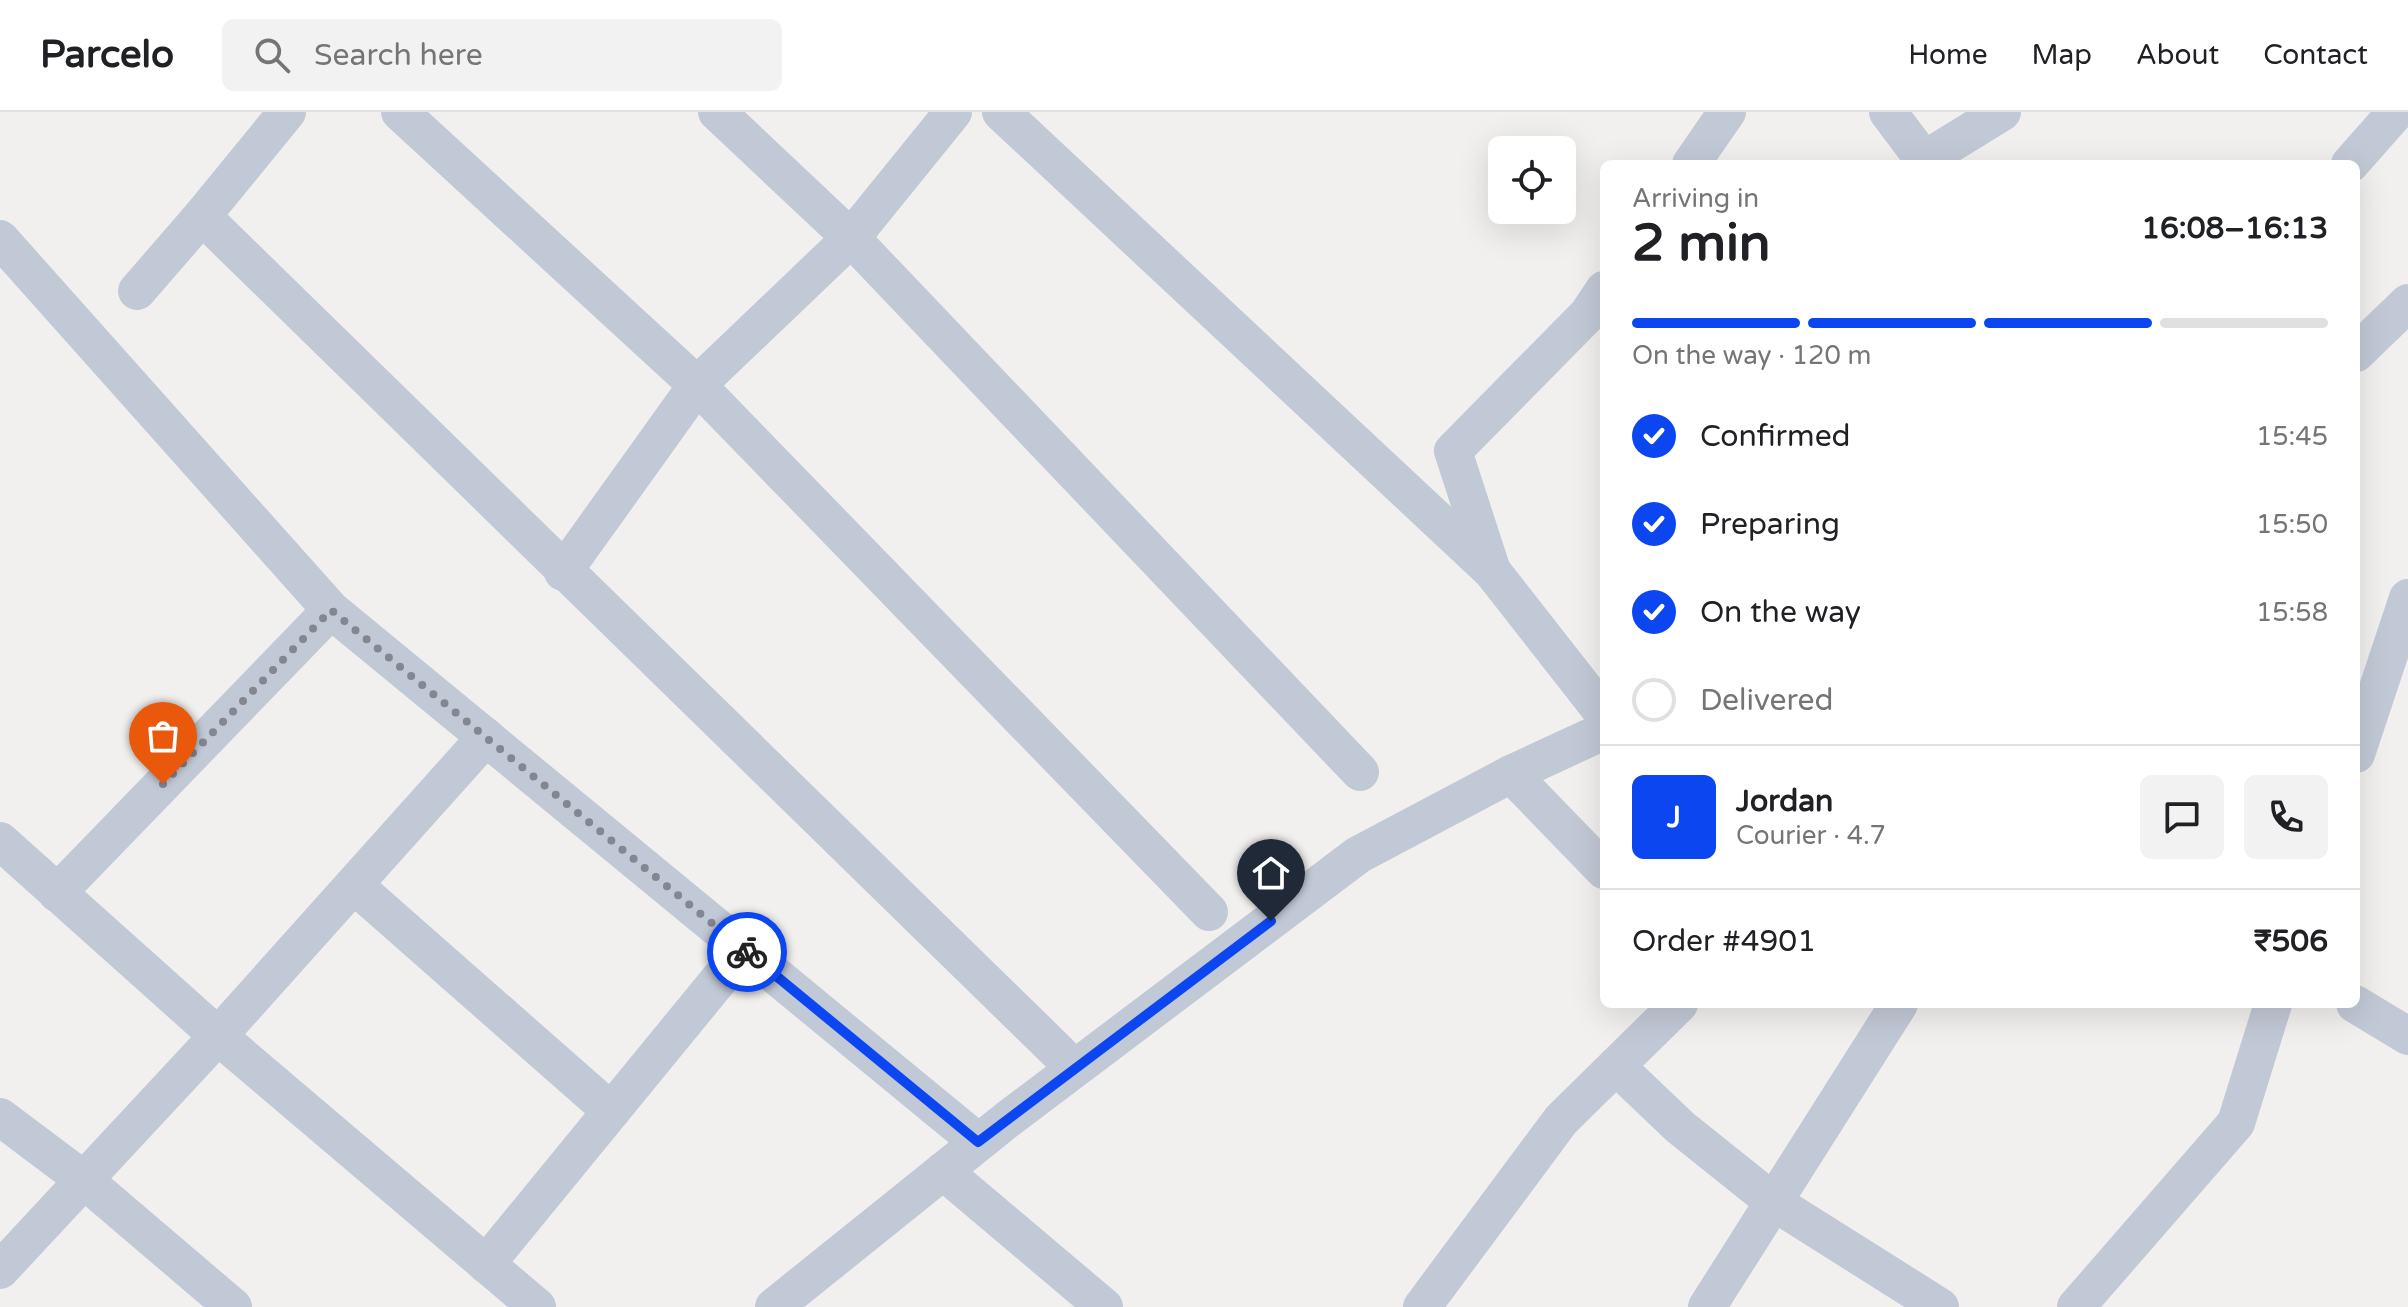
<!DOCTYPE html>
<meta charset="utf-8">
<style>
:root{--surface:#fff;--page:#f2f2f2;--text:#202124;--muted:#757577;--line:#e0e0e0;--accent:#0b46f1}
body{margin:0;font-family:"Varela Round",sans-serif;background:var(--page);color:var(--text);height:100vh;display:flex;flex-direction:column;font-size:30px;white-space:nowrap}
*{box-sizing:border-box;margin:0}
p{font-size:26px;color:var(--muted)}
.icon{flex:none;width:44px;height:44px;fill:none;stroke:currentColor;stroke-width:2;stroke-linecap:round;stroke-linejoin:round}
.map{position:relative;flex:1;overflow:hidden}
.panel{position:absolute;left:1600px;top:48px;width:760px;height:848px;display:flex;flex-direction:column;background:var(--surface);border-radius:12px;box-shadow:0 8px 32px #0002}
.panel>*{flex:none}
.controls{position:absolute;left:1488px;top:24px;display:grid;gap:16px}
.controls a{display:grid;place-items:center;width:88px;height:88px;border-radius:12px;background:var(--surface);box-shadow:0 8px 32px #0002;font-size:40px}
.pin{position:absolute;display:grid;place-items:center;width:68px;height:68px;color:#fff;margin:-82px -34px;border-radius:50% 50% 50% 0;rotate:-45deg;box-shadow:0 0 8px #0007}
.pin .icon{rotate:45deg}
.courier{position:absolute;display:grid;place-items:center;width:80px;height:80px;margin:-40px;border:6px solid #0b46f1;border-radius:50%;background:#fff;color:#222;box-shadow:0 2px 10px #0007}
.head em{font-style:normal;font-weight:700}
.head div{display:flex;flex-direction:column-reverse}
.head{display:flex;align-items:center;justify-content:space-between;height:136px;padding:0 32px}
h1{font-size:52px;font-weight:700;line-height:60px}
.bar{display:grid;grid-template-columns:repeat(4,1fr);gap:12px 8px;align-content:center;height:96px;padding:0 32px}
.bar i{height:10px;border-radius:6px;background:var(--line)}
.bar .selected{background:var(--accent)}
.bar p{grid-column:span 4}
.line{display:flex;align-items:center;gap:20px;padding:0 32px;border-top:2px solid var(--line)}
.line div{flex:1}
.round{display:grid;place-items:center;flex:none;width:84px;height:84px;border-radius:12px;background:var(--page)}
ol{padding:0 32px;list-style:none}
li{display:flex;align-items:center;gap:24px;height:88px}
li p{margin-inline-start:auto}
li .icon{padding:8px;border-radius:50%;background:var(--accent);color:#fff;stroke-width:4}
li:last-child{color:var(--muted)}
li i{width:44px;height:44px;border:4px solid var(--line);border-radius:50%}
header{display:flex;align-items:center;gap:48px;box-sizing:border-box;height:112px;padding:0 40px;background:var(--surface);border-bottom:2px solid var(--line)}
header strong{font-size:38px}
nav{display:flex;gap:44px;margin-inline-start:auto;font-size:28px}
.search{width:560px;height:72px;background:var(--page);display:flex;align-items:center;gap:20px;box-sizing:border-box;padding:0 28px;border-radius:12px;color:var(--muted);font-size:30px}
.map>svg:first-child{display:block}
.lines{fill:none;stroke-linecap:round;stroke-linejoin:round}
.minor{stroke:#c2c9d6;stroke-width:38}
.done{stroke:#828791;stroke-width:8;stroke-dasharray:0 14.4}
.route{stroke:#0b46f1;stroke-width:10}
</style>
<header>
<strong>Parcelo</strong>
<div class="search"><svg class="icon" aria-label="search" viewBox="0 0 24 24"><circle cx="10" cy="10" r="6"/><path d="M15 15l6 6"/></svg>Search here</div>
<nav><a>Home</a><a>Map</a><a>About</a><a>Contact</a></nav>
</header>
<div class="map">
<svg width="2408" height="1195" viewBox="0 0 2408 1195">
<rect width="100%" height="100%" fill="#f2f0ef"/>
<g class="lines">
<g class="minor">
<polyline points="400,0 697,273 1209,800"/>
<polyline points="717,0 851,126 1360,660"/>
<polyline points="1001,0 1492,459"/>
<polyline points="1888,0 1924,48 2002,0"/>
<polyline points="1691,52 1727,0"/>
<polyline points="2350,52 2396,0"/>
<polyline points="202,104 1061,943"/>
<polyline points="0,127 331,498 978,1030"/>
<polyline points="1604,178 1588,202 1453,339 1492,459 1604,602"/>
<polyline points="137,179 202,104 287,0"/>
<polyline points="2356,241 2408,191"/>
<polyline points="563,460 697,273 851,126 953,0"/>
<polyline points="2356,642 2408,486"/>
<polyline points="1511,662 1604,758"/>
<polyline points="0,729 218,924 537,1195"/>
<polyline points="354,773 611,999"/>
<polyline points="57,781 331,498"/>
<polyline points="2355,892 2408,924"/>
<polyline points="1616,954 1680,1015 1775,1091 1940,1195"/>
<polyline points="0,1005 84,1068 233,1195"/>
<polyline points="943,1059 1104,1195"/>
<polyline points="486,1152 744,837"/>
<polyline points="0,1158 218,924 486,625"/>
<polyline points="774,1195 1008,1007 1358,743 1511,662 1604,619"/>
<polyline points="1422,1195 1561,1008 1679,892"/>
<polyline points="1707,1195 1899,892"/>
<polyline points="2076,1195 2236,1011 2273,892"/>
</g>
</g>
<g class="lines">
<polyline class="done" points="163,672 331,498 747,840"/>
<polyline class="route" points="747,840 978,1030 1271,809"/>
</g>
</svg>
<div class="controls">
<a><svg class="icon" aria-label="locate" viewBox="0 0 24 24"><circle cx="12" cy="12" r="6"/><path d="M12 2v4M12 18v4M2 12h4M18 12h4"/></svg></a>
</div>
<div class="pin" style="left:163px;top:672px;background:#ea580c"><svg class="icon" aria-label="bag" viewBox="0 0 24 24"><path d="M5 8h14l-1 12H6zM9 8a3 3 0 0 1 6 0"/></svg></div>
<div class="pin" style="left:1271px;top:809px;background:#1f2937"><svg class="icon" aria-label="home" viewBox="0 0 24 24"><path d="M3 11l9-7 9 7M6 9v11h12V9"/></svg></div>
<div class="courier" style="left:747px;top:840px"><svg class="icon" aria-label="bike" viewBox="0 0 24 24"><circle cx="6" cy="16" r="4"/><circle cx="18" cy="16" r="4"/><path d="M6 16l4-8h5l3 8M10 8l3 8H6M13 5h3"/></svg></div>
<section class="panel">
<div class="head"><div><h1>2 min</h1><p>Arriving in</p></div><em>16:08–16:13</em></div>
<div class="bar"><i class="selected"></i><i class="selected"></i><i class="selected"></i><i></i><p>On the way · 120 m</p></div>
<ol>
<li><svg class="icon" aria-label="check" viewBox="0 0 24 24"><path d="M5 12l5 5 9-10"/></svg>Confirmed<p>15:45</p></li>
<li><svg class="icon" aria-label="check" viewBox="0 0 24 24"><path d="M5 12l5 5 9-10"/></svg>Preparing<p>15:50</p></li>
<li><svg class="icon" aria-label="check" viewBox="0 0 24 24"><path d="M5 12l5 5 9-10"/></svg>On the way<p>15:58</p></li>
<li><i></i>Delivered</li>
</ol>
<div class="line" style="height:144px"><b class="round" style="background:var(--accent);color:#fff">J</b><div><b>Jordan</b><p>Courier · 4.7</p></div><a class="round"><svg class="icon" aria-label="chat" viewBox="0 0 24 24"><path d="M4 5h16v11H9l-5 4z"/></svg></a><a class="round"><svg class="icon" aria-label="phone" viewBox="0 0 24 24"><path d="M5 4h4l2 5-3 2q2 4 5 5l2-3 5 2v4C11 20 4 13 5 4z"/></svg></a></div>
<div class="line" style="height:104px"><div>Order #4901</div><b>₹506</b></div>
</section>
</div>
